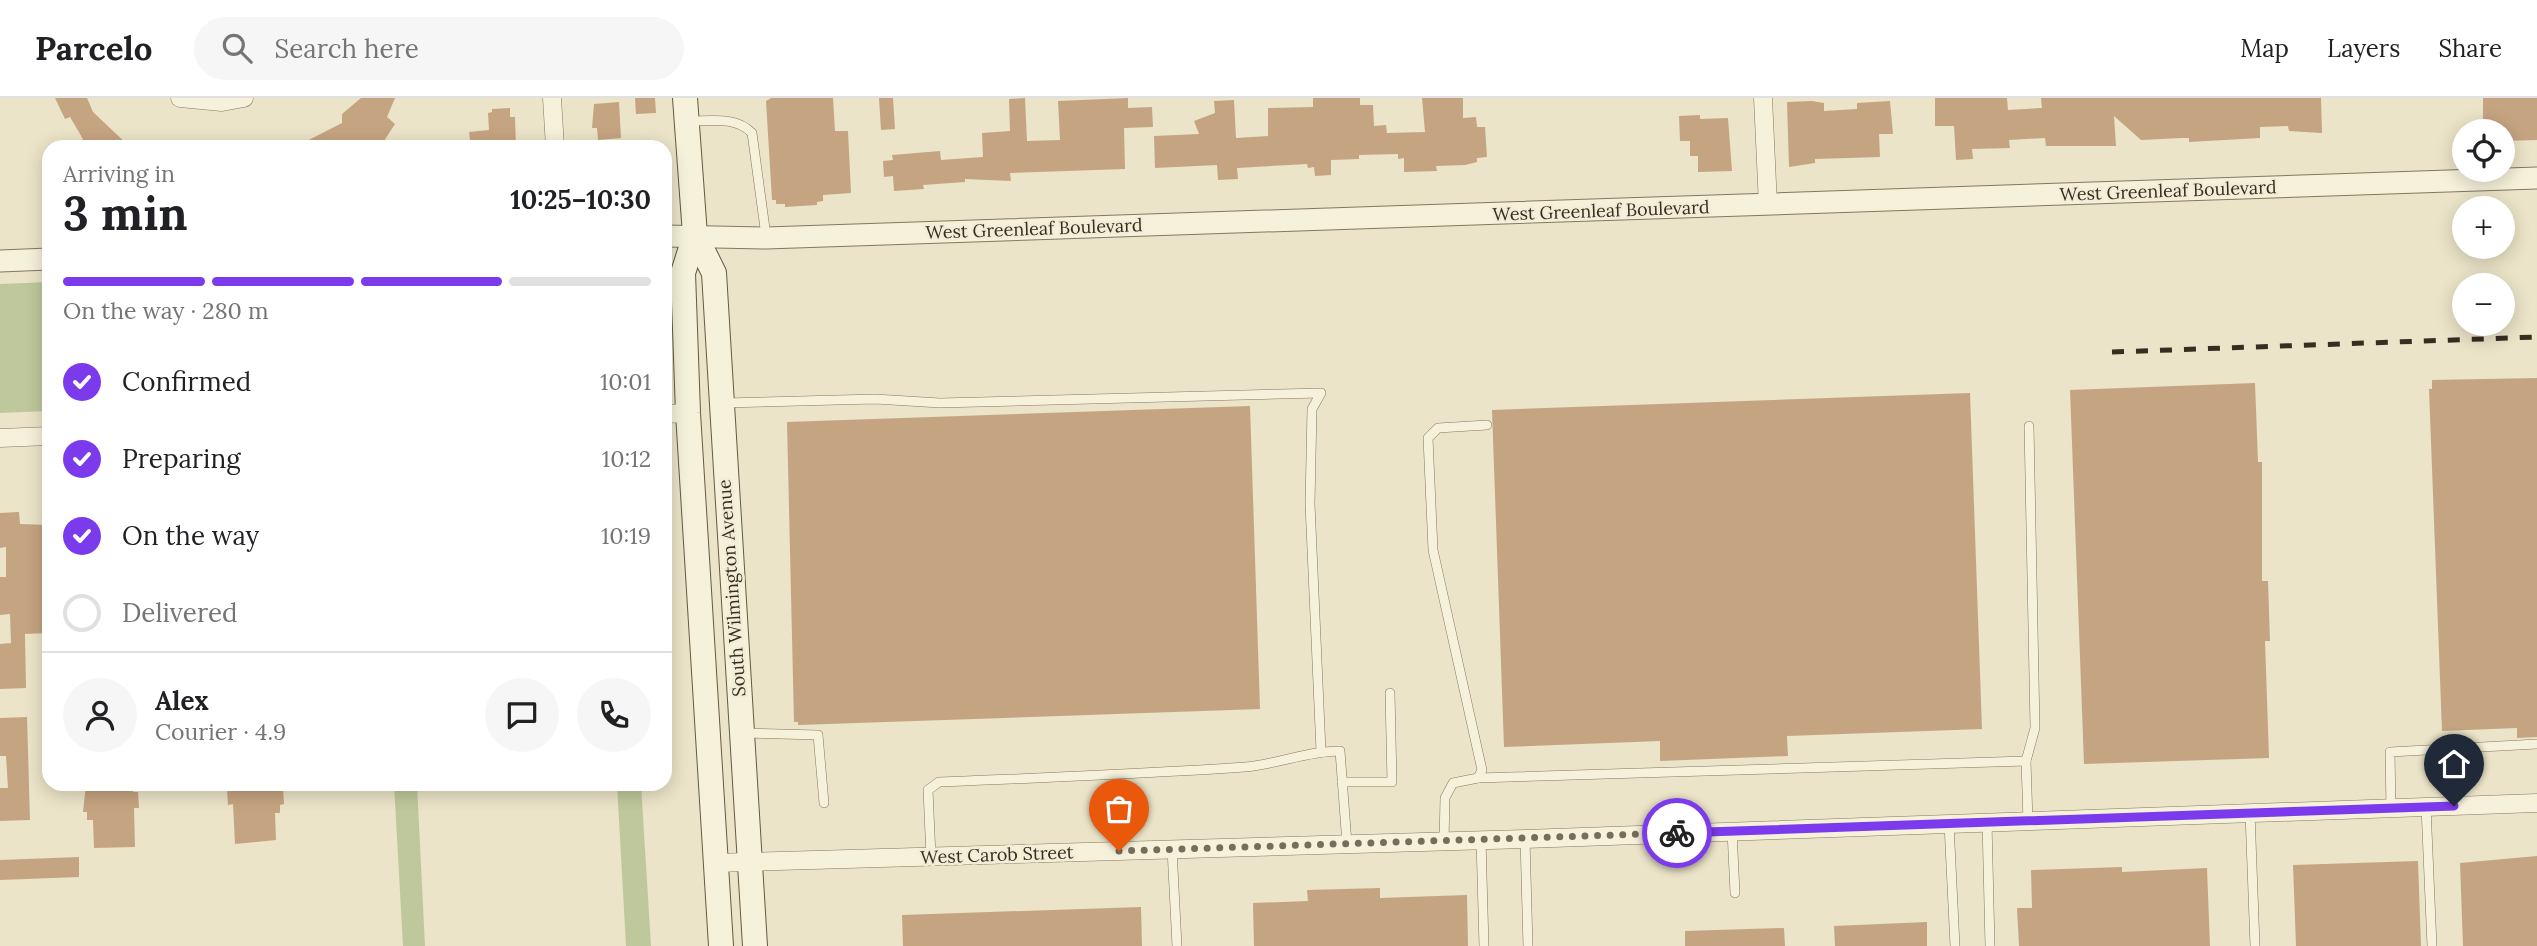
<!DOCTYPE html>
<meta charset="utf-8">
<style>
:root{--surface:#fff;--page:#f6f6f6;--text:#202124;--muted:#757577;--line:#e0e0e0;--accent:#7c3aed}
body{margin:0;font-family:Lora,serif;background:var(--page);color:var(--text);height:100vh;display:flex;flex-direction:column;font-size:26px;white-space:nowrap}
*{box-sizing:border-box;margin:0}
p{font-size:23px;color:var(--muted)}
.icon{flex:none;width:38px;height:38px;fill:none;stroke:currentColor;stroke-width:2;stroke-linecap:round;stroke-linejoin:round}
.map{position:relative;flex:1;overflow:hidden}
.panel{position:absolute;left:42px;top:42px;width:630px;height:651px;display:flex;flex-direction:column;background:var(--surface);border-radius:21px;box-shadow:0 4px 18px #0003}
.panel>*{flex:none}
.buttons{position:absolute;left:2452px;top:21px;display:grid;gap:14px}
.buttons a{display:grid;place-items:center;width:63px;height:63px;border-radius:50%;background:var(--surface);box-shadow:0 4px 18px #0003;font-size:35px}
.pin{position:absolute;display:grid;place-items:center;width:60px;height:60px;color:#fff;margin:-72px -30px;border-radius:50% 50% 50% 0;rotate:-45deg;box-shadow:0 0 7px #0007}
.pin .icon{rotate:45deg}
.courier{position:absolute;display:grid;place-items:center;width:70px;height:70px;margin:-35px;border:5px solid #7c3aed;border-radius:50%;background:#fff;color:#222;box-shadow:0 2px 9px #0007}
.headline em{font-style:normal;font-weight:800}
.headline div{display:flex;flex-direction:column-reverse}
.headline{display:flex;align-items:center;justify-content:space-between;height:119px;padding:0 21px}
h1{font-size:46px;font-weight:800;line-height:52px}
.bar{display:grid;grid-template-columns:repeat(4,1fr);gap:10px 7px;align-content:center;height:84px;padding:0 21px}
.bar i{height:9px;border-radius:5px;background:var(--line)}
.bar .active{background:var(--accent)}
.bar p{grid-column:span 4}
.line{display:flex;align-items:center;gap:18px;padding:0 21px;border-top:2px solid var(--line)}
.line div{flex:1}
.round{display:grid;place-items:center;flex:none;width:74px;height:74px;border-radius:37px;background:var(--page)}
ol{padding:0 21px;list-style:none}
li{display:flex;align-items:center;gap:21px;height:77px}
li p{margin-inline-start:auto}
li .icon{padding:7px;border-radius:50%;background:var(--accent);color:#fff;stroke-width:4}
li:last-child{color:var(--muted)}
li i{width:38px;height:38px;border:4px solid var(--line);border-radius:50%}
header{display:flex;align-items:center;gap:42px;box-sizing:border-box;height:98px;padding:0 35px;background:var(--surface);border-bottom:2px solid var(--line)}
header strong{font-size:33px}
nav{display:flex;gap:38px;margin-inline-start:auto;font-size:24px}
.search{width:490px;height:63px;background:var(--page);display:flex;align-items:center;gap:18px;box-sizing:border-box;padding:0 24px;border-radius:38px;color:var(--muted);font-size:26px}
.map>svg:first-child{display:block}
.green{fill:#bfc89c}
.building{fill:#c5a481}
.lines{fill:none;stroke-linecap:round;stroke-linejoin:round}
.service-casing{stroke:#85775e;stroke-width:10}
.minor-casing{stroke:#85775e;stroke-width:19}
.tertiary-casing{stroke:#85775e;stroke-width:23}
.secondary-casing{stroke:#675841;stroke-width:26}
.service{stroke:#f6f1da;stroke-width:9}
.minor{stroke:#f6f1da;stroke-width:18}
.tertiary{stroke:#f6f1da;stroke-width:21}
.secondary{stroke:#f6f1da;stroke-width:24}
.rail{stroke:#372e21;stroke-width:5;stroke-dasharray:12 12;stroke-linecap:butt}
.done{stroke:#766e5b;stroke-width:7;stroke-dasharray:0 12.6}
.route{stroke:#7c3aed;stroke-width:9}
.labels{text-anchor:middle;stroke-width:5;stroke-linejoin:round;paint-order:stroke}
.street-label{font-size:18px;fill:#372e21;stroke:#f3edd7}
</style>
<header>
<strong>Parcelo</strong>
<div class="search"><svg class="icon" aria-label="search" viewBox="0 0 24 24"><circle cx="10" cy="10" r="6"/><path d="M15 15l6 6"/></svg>Search here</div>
<nav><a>Map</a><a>Layers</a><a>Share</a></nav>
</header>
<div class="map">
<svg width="2537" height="848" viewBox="0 0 2537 848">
<rect width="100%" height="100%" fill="#ebe4c8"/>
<g class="green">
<polygon points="49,184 49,313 0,315 0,186"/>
<polygon points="394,686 417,686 425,848 403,848"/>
<polygon points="617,686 641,686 651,848 626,848"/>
</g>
<g class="building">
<polygon points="55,0 87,0 93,14 130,49 75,49 83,41 70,19 65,21"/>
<polygon points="361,0 395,0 387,19 395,26 380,49 365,49 357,42 353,47 349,42 336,49 295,49 342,25 342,16"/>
<polygon points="635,0 655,0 656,15 636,16"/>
<polygon points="771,0 833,0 835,33 848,33 851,95 823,97 823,103 817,104 817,107 785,109 785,106 776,106 776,102 772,102 766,3"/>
<polygon points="879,0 893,0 895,31 881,32"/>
<polygon points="1025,0 1027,43 1060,42 1058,3 1128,0 1128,10 1152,9 1153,29 1124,30 1125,71 1010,75 1011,83 965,81 965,84 923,87 924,91 894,93 893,78 884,79 883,63 893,62 892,57 940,53 941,62 983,59 982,35 1010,33 1009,1"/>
<polygon points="1313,0 1360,0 1360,7 1373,7 1374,28 1386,27 1387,35 1425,34 1422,0 1463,0 1463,20 1476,19 1477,29 1485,29 1487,59 1477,60 1477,64 1465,67 1436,68 1437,73 1404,74 1404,60 1398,61 1398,56 1359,57 1359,61 1331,62 1331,77 1315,78 1314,69 1308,70 1307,66 1237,70 1238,81 1218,82 1217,67 1155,70 1154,38 1199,36 1194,23 1215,15 1214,3 1234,2 1236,40 1268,38 1268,10 1313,9"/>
<polygon points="1935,0 2007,0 2008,12 2042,10 2041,0 2321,0 2322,35 2289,33 2288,28 2260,29 2260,40 2189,44 2189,40 2181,40 2141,42 2114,18 2116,48 2046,48 2045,40 2009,42 2010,50 1972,51 1973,61 1956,62 1954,28 1935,28"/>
<polygon points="2483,0 2537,0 2537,42 2502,43 2502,33 2483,33"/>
<polygon points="1812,3 1824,5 1824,13 1857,11 1857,5 1890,3 1893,36 1879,36 1880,59 1815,61 1815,65 1789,69 1787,4"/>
<polygon points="619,4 621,40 598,42 597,30 592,30 594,6"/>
<polygon points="510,10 510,19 515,19 516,49 471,49 469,34 489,32 488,15 492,14 492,11"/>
<polygon points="1700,17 1700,21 1728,20 1732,73 1698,74 1698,58 1690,58 1690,43 1680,43 1679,18"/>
<polygon points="2537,280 2537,639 2517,640 2517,630 2442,633 2429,291 2432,291 2432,282"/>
<polygon points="2255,285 2258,364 2262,364 2262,483 2268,483 2270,543 2265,543 2269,660 2084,666 2070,292"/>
<polygon points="1970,295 1982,631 1787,638 1788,658 1660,663 1660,643 1504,649 1492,312"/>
<polygon points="1250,308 1260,611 798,627 798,624 794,624 787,324"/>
<polygon points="19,414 20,426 49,427 49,535 25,536 26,590 0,591 0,546 11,545 10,516 0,517 0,479 6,479 6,449 0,450 0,415"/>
<polygon points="27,619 30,722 0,723 0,690 8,690 6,658 0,658 0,620"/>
<polygon points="86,686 133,686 133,694 138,694 139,710 134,710 135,749 94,750 93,722 87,722 87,714 83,714"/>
<polygon points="232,686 279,686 279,690 283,690 284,706 280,707 280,715 275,715 276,742 235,746 233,706 228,707 227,691 233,691"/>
<polygon points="2537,758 2537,848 2463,848 2460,765"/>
<polygon points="79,759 79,779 0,782 0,762"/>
<polygon points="2418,763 2421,848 2296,848 2293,767"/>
<polygon points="2122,769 2122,774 2207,770 2210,848 2019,848 2017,810 2032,810 2031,772"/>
<polygon points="1380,790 1380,800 1467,797 1468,848 1254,848 1253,805 1308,803 1307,792"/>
<polygon points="1141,809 1142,848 903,848 902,817"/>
<polygon points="1927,824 1927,848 1835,848 1834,828"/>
<polygon points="1784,830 1785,848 1685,848 1685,833"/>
</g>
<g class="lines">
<defs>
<g id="service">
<path d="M689,23C710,23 736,18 752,35L766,138"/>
<polyline points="725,305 875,301 940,305 1321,295 1312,311 1310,406 1321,653"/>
<polyline points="743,635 818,637 824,705"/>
<polyline points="2026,663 2035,630 2029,328"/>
<polyline points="1478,680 2026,663 2028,723"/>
<polyline points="1342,684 1392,684 1390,595"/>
<polyline points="2426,709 2432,848"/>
<polyline points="2391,710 2390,654 2537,646"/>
<polyline points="2250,715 2255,848"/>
<polyline points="1987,724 1990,848"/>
<polyline points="1949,726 1955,848"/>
<polyline points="1732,733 1735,795"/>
<polyline points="1525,741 1528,848"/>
<polyline points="1481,742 1484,848"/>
<polyline points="1444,743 1445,700 1453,685 1478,680 1482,672 1433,452 1428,340 1438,330 1487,327"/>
<polyline points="1172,751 1177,848"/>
<path d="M931,759L928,692L939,684C1042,680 1143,676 1245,669C1278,666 1308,653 1340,653L1347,746"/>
</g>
<g id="minor">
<polyline points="180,0 222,4 244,0"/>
<polyline points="552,0 555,49"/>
<polyline points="1763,0 1768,107"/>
<polyline points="665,316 688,315"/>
<polyline points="0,340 49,338"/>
<polyline points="715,765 1525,741 2537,705"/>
</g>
<g id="tertiary">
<polyline points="665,138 766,140 2537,80"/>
<polyline points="0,163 49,161"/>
</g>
<g id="secondary">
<polyline points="685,0 695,137 683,175 688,315 721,848"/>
<polyline points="695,137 714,175 755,848"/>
</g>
</defs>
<use href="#service" class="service-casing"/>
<use href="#minor" class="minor-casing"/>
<use href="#tertiary" class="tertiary-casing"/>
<use href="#secondary" class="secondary-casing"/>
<use href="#service" class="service"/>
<use href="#minor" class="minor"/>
<use href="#tertiary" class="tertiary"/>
<use href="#secondary" class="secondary"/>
<polyline class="rail" points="2112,254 2537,239"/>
</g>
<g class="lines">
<polyline class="done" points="1119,753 1677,735"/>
<polyline class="route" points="1677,735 2454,708"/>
</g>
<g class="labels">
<g class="street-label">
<text transform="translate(2168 93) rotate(-2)" y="6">West Greenleaf Boulevard</text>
<text transform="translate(1601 113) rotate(-2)" y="6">West Greenleaf Boulevard</text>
<text transform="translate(1034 131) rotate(-2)" y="6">West Greenleaf Boulevard</text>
<text transform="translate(732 490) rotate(-94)" y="6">South Wilmington Avenue</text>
<text transform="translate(997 757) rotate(-2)" y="6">West Carob Street</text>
</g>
</g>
</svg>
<div class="buttons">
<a><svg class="icon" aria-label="locate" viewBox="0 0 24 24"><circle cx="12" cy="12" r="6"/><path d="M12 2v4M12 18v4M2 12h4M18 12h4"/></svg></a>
<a>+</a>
<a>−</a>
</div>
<div class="pin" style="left:1119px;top:753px;background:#ea580c"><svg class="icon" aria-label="bag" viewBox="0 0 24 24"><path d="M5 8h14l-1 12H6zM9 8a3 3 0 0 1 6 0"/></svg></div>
<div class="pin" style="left:2454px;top:708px;background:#1f2937"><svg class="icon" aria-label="home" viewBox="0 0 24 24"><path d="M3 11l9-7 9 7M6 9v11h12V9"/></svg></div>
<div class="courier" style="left:1677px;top:735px"><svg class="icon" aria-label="bike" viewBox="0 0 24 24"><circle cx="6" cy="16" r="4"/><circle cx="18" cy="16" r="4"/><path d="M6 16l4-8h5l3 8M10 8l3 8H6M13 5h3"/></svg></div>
<section class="panel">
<div class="headline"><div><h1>3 min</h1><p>Arriving in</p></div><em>10:25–10:30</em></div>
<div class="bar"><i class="active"></i><i class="active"></i><i class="active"></i><i></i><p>On the way · 280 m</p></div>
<ol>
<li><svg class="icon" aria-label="check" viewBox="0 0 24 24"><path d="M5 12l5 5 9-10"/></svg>Confirmed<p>10:01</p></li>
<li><svg class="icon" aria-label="check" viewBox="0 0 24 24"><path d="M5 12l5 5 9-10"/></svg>Preparing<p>10:12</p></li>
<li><svg class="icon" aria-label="check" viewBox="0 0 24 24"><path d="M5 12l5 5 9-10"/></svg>On the way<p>10:19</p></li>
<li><i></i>Delivered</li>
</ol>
<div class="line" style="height:126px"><a class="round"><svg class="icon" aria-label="person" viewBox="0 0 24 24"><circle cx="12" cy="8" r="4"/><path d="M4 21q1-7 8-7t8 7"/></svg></a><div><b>Alex</b><p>Courier · 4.9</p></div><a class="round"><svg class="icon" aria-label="chat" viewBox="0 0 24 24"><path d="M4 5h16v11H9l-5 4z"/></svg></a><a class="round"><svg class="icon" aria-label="phone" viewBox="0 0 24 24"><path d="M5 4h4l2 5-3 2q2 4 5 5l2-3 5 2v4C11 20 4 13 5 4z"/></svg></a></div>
</section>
</div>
